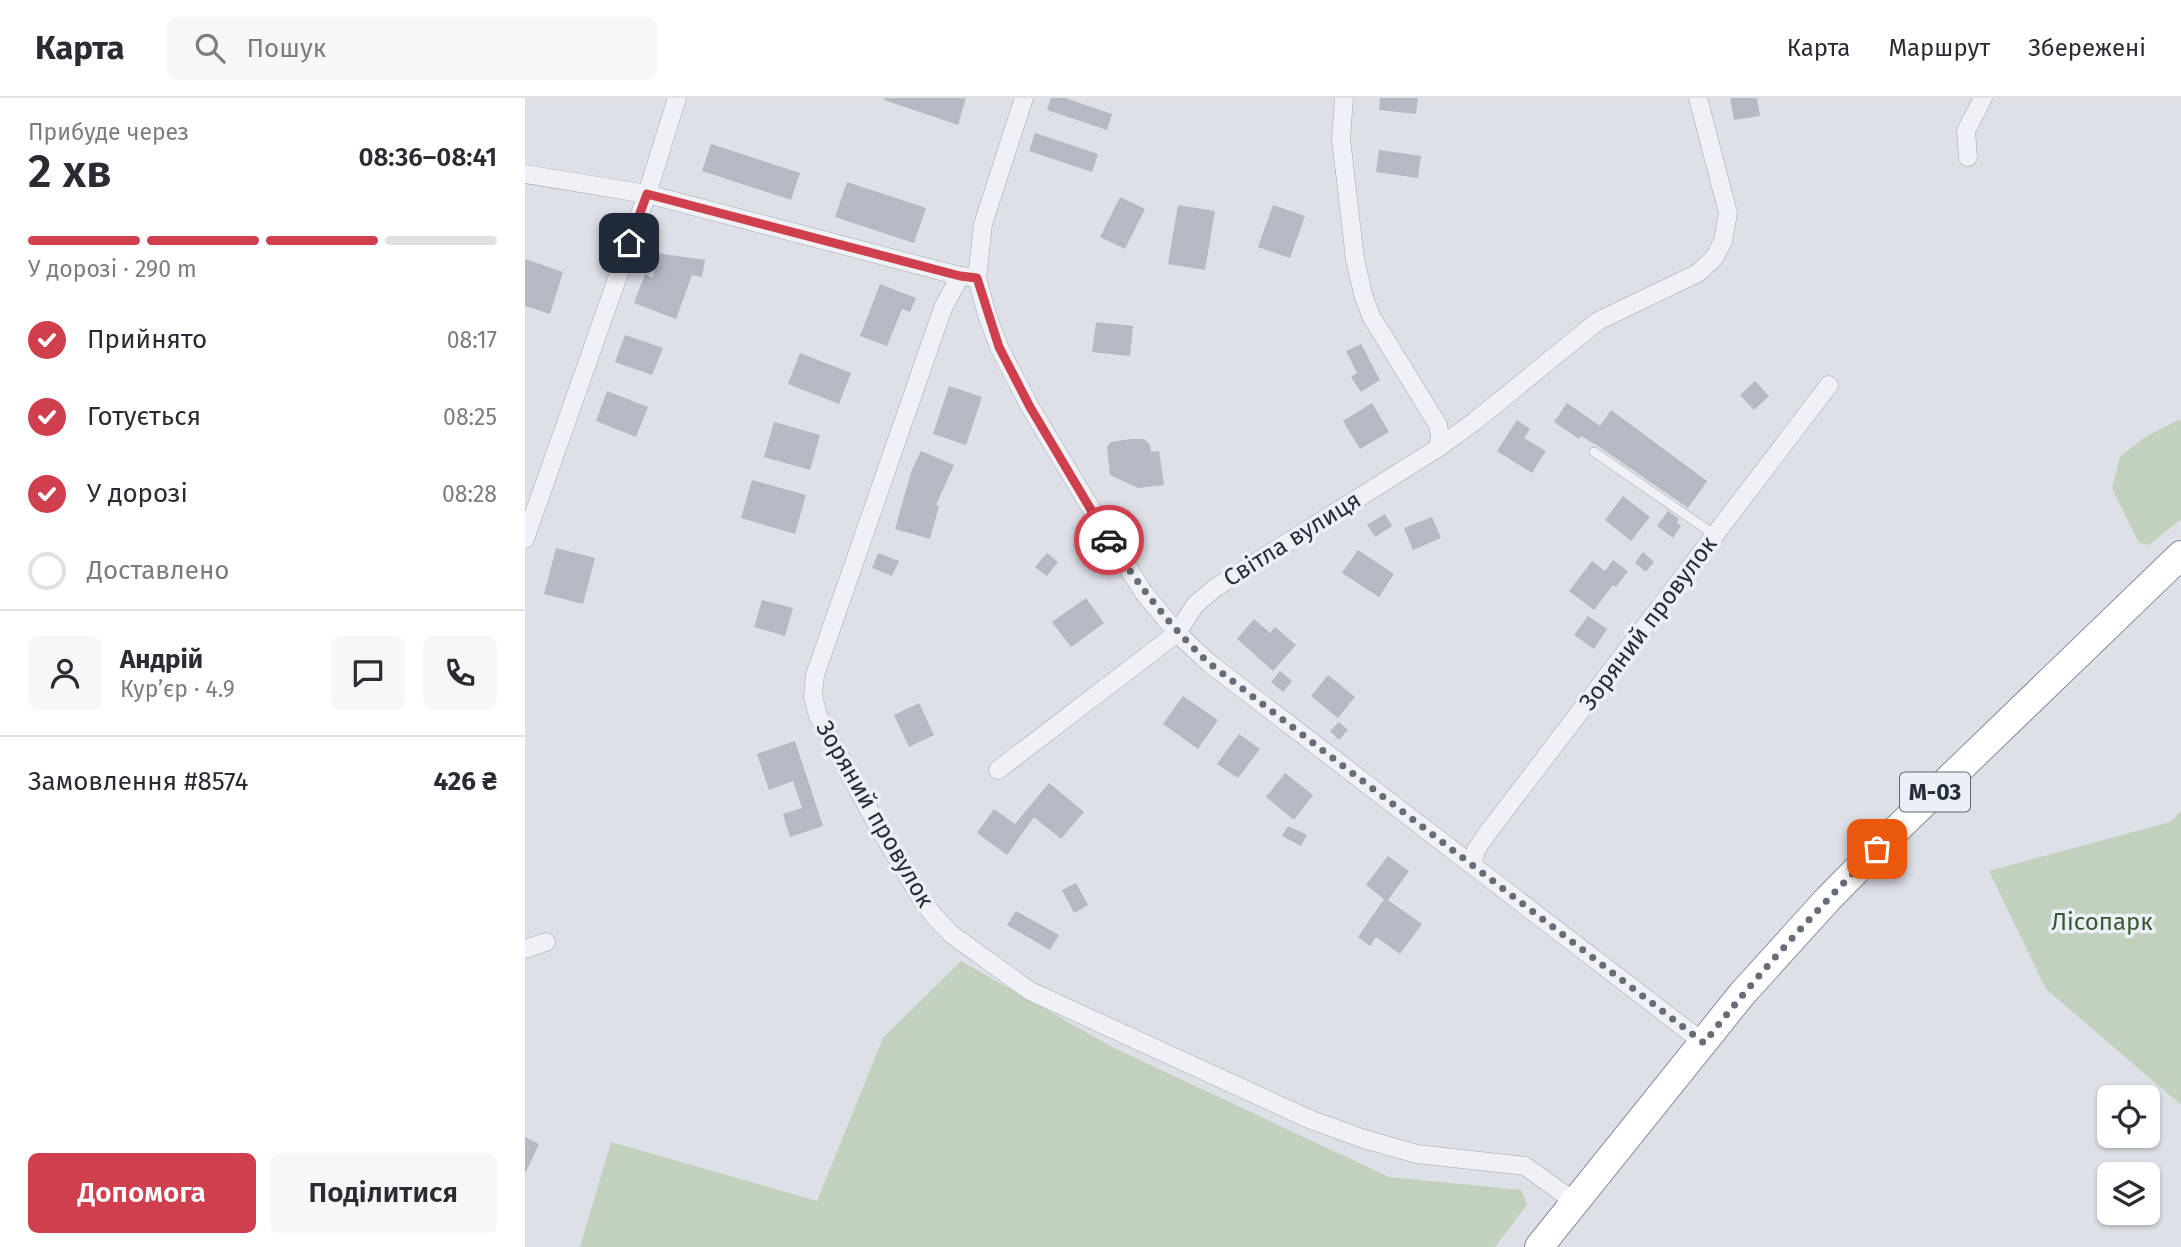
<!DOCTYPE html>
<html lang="uk">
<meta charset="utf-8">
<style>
:root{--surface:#fff;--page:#f7f7f7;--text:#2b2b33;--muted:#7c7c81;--line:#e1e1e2;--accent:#cf3f4d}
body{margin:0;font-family:"Fira Sans",sans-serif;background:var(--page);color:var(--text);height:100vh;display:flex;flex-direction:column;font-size:26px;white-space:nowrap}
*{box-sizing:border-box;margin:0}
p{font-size:23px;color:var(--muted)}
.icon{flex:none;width:38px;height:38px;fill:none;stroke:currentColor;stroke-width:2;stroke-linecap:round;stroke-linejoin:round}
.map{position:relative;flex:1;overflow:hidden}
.side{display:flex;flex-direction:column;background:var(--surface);width:525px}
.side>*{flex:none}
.buttons{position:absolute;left:1572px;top:987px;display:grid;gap:14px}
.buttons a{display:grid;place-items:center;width:63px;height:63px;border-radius:10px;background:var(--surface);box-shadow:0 2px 5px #0004;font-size:35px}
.pin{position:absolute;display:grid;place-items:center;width:60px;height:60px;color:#fff;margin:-30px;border-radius:14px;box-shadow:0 4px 10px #0006}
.courier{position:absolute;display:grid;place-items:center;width:70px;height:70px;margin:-35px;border:5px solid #cf3f4d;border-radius:50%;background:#fff;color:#222;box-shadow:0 2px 9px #0007}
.head em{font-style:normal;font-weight:600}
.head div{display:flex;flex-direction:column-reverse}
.head{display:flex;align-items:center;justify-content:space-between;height:119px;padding:0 28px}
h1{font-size:46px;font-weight:600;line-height:52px}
.bar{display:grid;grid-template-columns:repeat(4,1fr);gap:10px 7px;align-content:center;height:84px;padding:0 28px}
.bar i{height:9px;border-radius:5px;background:var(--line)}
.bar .on{background:var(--accent)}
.bar p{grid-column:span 4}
.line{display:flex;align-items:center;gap:18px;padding:0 28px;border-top:2px solid var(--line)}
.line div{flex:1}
.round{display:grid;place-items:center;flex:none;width:74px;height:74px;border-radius:10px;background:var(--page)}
ol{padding:0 28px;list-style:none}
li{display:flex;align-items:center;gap:21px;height:77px}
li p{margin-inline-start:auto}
li .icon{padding:7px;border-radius:50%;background:var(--accent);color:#fff;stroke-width:4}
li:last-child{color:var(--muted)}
li i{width:38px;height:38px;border:4px solid var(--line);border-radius:50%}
.action{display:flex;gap:14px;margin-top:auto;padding:14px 28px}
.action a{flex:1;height:80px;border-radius:10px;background:var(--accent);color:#fff;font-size:28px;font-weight:600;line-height:80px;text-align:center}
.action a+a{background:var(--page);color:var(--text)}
header{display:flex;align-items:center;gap:42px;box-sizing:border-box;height:98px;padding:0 35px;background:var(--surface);border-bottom:2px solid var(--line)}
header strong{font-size:33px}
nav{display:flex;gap:38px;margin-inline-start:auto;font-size:24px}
.search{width:490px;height:63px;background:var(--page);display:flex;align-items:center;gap:18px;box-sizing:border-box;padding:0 24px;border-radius:10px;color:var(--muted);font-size:26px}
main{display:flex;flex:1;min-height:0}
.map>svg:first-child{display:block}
.green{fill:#c1d1be}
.building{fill:#b4b9c4}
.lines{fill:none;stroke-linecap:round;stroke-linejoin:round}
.service-casing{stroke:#a2a7b1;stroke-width:10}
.minor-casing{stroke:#a2a7b1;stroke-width:19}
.trunk-casing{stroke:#848d9e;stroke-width:30}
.service{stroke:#eff1f5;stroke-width:9}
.minor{stroke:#eff1f5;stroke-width:18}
.trunk{stroke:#fff;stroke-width:28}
.done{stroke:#666c78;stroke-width:7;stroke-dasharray:0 12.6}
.route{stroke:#cf3f4d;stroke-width:9}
.labels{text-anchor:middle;stroke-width:7;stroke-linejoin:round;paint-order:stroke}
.shield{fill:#eceff5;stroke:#616774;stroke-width:2}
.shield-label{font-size:23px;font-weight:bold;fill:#262d3d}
.street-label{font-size:24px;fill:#262d3d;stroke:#eceff5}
.park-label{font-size:24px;fill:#385933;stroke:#eceff5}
</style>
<header>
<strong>Карта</strong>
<div class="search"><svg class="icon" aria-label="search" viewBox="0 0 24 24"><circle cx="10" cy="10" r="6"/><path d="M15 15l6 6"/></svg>Пошук</div>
<nav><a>Карта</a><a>Маршрут</a><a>Збережені</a></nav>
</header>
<main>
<section class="side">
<div class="head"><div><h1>2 хв</h1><p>Прибуде через</p></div><em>08:36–08:41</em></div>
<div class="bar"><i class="on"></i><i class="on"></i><i class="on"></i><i></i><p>У дорозі · 290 m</p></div>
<ol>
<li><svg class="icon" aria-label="check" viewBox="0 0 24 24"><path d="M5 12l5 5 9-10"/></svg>Прийнято<p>08:17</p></li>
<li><svg class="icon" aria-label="check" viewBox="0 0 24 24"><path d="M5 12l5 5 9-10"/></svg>Готується<p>08:25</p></li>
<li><svg class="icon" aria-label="check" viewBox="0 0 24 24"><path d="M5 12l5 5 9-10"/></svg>У дорозі<p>08:28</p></li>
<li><i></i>Доставлено</li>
</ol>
<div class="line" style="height:126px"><a class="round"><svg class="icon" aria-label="person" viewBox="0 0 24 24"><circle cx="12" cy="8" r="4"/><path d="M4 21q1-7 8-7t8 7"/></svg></a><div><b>Андрій</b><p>Кур’єр · 4.9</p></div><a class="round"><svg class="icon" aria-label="chat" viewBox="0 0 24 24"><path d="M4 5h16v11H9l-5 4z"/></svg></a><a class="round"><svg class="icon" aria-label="phone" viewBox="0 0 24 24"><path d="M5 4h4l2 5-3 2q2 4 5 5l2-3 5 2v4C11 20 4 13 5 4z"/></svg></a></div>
<div class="line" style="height:91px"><div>Замовлення #8574</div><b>426 ₴</b></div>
<div class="action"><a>Допомога</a><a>Поділитися</a></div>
</section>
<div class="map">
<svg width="1656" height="1149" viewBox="0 0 1656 1149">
<rect width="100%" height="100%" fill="#dde0e7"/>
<g class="green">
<polygon points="1653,322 1656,323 1656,421 1624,447 1614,445 1587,390 1595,359 1620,339"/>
<polygon points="1656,713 1656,1007 1521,891 1464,773 1645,724"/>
<polygon points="436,863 587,949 864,1079 996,1092 1002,1107 970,1149 55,1149 86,1044 292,1103 358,940"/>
</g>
<g class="building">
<polygon points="360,0 441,0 433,27 359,2"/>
<polygon points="526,0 540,0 587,16 582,32 522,12"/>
<polygon points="855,0 893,0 891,16 854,12"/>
<polygon points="1205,0 1232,0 1235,18 1209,22"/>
<polygon points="510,35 573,56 567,74 504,53"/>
<polygon points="186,46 275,75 266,102 177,73"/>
<polygon points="854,52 896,58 893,80 851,74"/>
<polygon points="322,84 401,110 389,145 310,119"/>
<polygon points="595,99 620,111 600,151 575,139"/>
<polygon points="653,107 690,113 680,172 643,166"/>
<polygon points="748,107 780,118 765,160 733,149"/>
<polygon points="132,155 180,162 177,179 167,177 151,221 109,205 120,176 128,180"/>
<polygon points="0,161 38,174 25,216 0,208"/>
<polygon points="355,186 391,200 385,214 377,211 362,248 335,238"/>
<polygon points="571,224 608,228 605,258 567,254"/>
<polygon points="100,237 138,250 127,277 90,264"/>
<polygon points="836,246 855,282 836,294 826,279 832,275 821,253"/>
<polygon points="275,255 326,275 314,306 263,286"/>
<polygon points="1230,283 1244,298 1229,312 1215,297"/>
<polygon points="424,288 457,299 441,347 408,336"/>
<polygon points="82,293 123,309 111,339 71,323"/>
<polygon points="847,305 864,334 835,351 818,323"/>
<polygon points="1042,305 1075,328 1086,312 1182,383 1163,410 1073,348 1056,338 1054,341 1029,324"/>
<polygon points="992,322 1005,331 999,340 1021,353 1007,375 972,353"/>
<polygon points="249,324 295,337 285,372 239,359"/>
<polygon points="606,341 619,341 625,347 626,354 634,353 639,387 613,390 585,377 582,349 586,344"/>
<polygon points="396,353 429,367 411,407 414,408 405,441 370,431 386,374"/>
<polygon points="227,382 281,397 270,436 216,420"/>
<polygon points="1098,398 1125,419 1106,443 1080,422"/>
<polygon points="1143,413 1154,421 1152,425 1156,428 1148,440 1132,428"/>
<polygon points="860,416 867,428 850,439 842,427"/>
<polygon points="907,419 916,440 888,452 879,430"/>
<polygon points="31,450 70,460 58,506 19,496"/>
<polygon points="833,452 869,476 854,499 817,475"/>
<polygon points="1118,454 1129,464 1121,474 1110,465"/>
<polygon points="353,455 374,463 367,478 347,470"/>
<polygon points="522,455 533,464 522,478 510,469"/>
<polygon points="1088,462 1103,473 1091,489 1088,487 1069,512 1044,493 1067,463 1080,473"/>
<polygon points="561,500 579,525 546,549 527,524"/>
<polygon points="237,502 268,510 260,538 229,529"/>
<polygon points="1063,518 1082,531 1069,551 1049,537"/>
<polygon points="729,521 745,535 750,529 771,547 748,573 712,541"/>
<polygon points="755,573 767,583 758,594 746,584"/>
<polygon points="803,577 830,599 813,620 786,598"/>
<polygon points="658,598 693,622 673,651 638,626"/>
<polygon points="394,605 409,637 384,649 369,617"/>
<polygon points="814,624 823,632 814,642 805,633"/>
<polygon points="714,636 735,651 713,680 692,666"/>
<polygon points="270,643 298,728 265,739 258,716 277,710 268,683 244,692 232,656"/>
<polygon points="760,675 788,697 769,722 741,699"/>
<polygon points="524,685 559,714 536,741 509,719 482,757 452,735 469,711 490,726"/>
<polygon points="763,728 782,737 776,748 757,738"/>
<polygon points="863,758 884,773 863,802 897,826 875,856 851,839 845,848 833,839 859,801 841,787"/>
<polygon points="551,785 563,807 549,815 537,792"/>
<polygon points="491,813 534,837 525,852 482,827"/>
<polygon points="0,1039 14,1046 0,1076"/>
</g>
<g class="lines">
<defs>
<polyline id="service" points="1069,354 1190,437"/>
<g id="minor">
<polyline points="499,0 458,126 452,180 463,220 474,249 505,309 582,437 619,495 652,535 684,565 1179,945"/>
<polyline points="819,0 816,41 830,161 838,196 846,218 913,327 915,338 913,350"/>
<polyline points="1443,59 1441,33 1458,0"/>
<polyline points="0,76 122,96 435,178 446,179"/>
<polyline points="435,178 418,210 290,577 288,598 293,618 351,725 397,802 409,818 426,836 505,893 784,1021 839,1041 892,1056 1000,1068 1050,1104"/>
<polyline points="0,441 122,96 152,0"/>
<polyline points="473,672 652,535 670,507 690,490 913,350 950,323 1073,223 1173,175 1189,160 1198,143 1203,115 1173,0"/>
<polyline points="947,767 951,752 961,737 1304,287"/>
<polyline points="0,851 21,844"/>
</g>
<polyline id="trunk" points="1014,1149 1217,896 1303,801 1369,734 1656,457"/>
</defs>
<use href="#service" class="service-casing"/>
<use href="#minor" class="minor-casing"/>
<use href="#trunk" class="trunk-casing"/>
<use href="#service" class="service"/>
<use href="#minor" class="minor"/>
<use href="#trunk" class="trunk"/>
</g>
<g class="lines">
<path class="done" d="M584,442C614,487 644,528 684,565L1179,945C1233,876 1291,812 1352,751"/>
<polyline class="route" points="104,145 122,96 435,178 452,180 474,249 505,309 584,442"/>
</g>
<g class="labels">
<rect class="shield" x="1375" y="674.5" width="70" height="39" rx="5"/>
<g class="shield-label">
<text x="1410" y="702">М-03</text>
</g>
<g class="street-label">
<text transform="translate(767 441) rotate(-32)" y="8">Світла вулиця</text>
<text transform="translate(1123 525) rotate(-53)" y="8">Зоряний провулок</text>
<text transform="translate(350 716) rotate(60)" y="8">Зоряний провулок</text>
</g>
<g class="park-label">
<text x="1577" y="832">Лісопарк</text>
</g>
</g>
</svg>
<div class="buttons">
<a><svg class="icon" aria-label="locate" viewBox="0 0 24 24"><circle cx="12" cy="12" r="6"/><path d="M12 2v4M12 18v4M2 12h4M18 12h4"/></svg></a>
<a><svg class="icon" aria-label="layers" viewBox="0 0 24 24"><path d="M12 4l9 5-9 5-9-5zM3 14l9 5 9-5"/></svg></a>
</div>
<div class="pin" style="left:1352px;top:751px;background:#ea580c"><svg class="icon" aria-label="bag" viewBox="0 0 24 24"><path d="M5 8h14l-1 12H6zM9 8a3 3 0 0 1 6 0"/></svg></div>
<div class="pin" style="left:104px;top:145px;background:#1f2937"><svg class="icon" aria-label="home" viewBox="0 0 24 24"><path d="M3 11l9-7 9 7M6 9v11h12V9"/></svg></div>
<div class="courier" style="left:584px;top:442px"><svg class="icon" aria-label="car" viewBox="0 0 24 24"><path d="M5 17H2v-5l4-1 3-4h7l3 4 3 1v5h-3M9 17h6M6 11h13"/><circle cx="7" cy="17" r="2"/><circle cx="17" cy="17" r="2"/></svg></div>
</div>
</main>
